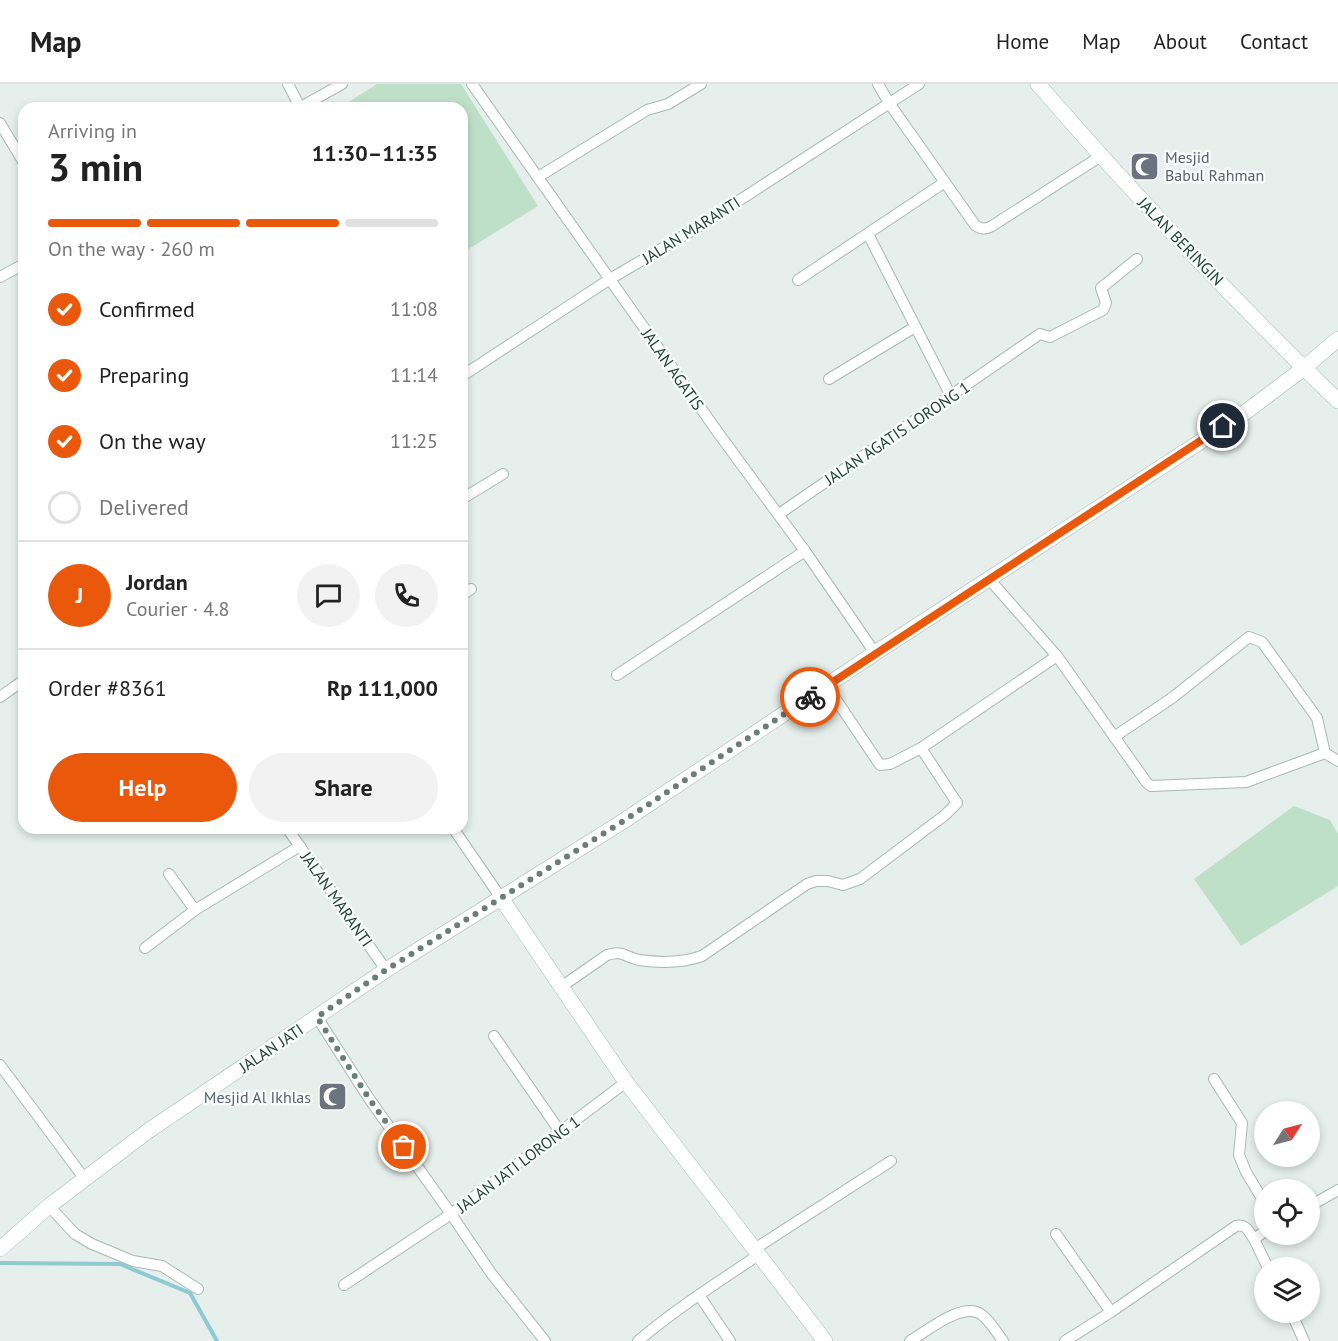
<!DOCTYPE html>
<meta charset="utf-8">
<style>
:root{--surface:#fff;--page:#f2f2f2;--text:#222;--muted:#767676;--line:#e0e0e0;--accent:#ea580c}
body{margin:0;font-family:"PT Sans",sans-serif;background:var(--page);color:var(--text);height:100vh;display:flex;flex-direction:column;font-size:22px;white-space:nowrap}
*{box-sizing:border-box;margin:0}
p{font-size:20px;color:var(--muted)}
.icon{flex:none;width:33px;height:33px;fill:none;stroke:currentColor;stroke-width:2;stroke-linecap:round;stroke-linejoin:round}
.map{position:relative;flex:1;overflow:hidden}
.sheet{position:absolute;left:18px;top:18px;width:450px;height:732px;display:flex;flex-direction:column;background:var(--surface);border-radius:18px;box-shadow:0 3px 9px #0003}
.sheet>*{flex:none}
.needle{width:39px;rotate:54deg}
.controls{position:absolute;left:1254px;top:1017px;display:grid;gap:12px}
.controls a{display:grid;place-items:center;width:66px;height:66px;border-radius:50%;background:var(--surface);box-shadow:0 3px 9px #0003;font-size:30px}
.pin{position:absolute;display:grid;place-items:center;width:51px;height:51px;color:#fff;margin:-26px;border:3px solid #fff;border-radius:50%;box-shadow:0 2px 6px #0007}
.courier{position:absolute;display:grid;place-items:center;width:60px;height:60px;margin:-30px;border:4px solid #ea580c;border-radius:50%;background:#fff;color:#222;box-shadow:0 2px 8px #0007}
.headline em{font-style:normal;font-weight:700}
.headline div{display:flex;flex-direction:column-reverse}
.headline{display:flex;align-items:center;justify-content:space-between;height:102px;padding:0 30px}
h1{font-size:39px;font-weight:700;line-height:45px}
.bar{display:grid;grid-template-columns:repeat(4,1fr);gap:9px 6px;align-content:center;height:72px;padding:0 30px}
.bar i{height:8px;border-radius:4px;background:var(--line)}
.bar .current{background:var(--accent)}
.bar p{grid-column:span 4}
.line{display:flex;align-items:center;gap:15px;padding:0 30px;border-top:2px solid var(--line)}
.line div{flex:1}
.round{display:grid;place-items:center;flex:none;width:63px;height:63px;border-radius:32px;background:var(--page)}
ol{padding:0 30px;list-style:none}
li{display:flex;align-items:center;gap:18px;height:66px}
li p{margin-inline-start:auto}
li .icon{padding:6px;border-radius:50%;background:var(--accent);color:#fff;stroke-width:4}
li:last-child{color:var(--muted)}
li i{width:33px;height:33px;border:3px solid var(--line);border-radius:50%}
.button{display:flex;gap:12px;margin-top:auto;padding:12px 30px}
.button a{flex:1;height:69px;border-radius:36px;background:var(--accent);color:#fff;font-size:24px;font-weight:700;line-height:69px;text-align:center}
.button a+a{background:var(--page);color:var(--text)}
header{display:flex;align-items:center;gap:36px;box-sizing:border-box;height:84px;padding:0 30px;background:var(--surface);border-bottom:2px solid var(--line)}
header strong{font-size:28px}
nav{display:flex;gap:33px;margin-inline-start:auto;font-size:21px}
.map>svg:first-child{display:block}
.green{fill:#bfe0c8}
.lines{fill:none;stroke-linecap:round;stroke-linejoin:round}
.stream{stroke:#8ec9d4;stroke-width:4}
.street-casing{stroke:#a8b8b2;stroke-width:12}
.secondary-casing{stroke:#a4bbb3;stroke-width:16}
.street{stroke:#fff;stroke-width:10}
.secondary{stroke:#fff;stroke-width:15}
.done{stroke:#687f78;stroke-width:6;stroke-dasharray:0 10.8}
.route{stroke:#ea580c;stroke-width:8}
.labels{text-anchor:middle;stroke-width:5;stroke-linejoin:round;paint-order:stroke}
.worship-label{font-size:16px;fill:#5b616d;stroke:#f7fbf9;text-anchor:start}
.street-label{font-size:16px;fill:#24423a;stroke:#f7fbf9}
</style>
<header>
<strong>Map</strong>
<nav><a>Home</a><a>Map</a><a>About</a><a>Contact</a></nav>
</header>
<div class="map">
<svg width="1338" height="1257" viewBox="0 0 1338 1257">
<rect width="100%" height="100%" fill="#e6efeb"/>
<g class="green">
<polygon points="377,0 461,0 538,122 462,169 462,24 339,24"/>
<polygon points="1294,722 1330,736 1338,750 1338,802 1241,862 1194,795"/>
</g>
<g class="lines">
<polyline class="stream" points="0,1179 120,1180 190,1209 217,1257"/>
<defs>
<g id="street">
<polyline points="288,0 300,23"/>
<polyline points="472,0 719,350 805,467 875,569"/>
<path d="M878,0L889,19L975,141C981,145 985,146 992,142L1101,72"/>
<polyline points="299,24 342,0"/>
<polyline points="0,39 24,79"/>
<polyline points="538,93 647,26 668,20 701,0"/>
<polyline points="868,150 951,312"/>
<polyline points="0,193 24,180"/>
<polyline points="798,196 945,98"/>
<polyline points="462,292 610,195 695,145 919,0"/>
<polyline points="829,295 915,243"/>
<polyline points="462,415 503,390"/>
<polyline points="779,430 1037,252 1040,250 1050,253 1103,226 1106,219 1101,204 1137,175"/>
<polyline points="989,495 1057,572 1147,699 1151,702 1246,698 1325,669 1338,677"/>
<polyline points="462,511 471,505"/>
<polyline points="617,591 805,467"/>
<polyline points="827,602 880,681 890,680 921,664"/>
<polyline points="0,613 24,596"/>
<polyline points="1114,653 1172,614 1249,553 1262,558 1317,634 1325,669"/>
<polyline points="287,744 386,886"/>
<polyline points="453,744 501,814"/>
<polyline points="169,790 195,826"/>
<polyline points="145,864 195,826 300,762"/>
<path d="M561,903L607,871C623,866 625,873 639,876C660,879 682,879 702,872L807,800L816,797H828L843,801L860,795L945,731L957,719L921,664L1057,572"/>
<polyline points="317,933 368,1013 451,1130 626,998"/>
<polyline points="494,952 561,1049"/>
<polyline points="0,981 84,1094"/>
<polyline points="1214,995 1242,1039 1239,1071 1246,1088 1264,1118"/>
<polyline points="49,1122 75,1150 92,1160 133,1177 162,1182 198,1205"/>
<polyline points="1310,1122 1338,1106"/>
<polyline points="1056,1150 1111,1228"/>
<polyline points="1254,1155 1268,1184"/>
<polyline points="756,1164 891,1077"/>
<polyline points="344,1201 451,1130 491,1189 545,1257"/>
<polyline points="699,1211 730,1257"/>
<polyline points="1291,1228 1304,1257"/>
<path d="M638,1257C676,1225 718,1198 760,1170"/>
<path d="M910,1257C927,1247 964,1216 982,1231C990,1237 997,1249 1003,1257"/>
<path d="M1065,1257L1111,1228L1236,1142C1246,1139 1249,1148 1254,1155L1264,1148"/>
</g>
<g id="secondary">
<path d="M1038,0C1133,110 1234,216 1338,317"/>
<polyline points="501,814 626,998 825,1257"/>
<polyline points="0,1165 49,1122 148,1047 386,886 622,738 875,569 1243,330 1304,284 1338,255"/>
</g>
</defs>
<use href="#street" class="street-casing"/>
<use href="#secondary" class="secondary-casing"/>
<use href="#street" class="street"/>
<use href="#secondary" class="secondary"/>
</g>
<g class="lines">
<polyline class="done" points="404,1063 368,1013 317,933 386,886 622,738 810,613"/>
<polyline class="route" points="810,613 1223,342"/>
</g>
<defs>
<symbol id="mosque-square" viewBox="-11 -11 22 22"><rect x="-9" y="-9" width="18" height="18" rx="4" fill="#6b7280" stroke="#f7fbf9"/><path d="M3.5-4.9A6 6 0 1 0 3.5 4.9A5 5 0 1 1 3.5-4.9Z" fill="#fff"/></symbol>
</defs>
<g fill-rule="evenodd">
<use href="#mosque-square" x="1128" y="66" width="33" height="33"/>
<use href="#mosque-square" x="316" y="996" width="33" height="33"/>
</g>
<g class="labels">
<g class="worship-label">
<text x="1165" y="79">Mesjid<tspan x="1165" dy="18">Babul Rahman</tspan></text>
<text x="311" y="1019" text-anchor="end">Mesjid Al Ikhlas</text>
</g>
<g class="street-label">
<text transform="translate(691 146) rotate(-32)" y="6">JALAN MARANTI</text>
<text transform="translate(1181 157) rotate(46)" y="6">JALAN BERINGIN</text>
<text transform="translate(673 285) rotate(55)" y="6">JALAN AGATIS</text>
<text transform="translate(897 349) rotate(-34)" y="6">JALAN AGATIS LORONG 1</text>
<text transform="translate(337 815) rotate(55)" y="6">JALAN MARANTI</text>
<text transform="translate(271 964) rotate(-34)" y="6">JALAN JATI</text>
<text transform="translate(518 1080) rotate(-37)" y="6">JALAN JATI LORONG 1</text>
</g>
</g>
</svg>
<div class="controls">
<a><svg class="needle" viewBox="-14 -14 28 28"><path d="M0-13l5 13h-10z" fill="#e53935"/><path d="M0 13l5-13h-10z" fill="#767676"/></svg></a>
<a><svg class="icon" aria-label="locate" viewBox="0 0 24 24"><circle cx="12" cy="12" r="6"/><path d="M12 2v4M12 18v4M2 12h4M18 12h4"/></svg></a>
<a><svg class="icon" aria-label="layers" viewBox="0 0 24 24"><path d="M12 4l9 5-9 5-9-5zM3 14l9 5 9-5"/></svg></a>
</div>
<div class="pin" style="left:404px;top:1063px;background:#ea580c"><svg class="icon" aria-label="bag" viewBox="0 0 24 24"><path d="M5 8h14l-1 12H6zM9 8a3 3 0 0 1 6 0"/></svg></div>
<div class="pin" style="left:1223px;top:342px;background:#1f2937"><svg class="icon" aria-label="home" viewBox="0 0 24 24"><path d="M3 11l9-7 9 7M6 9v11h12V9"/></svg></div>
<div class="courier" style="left:810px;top:613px"><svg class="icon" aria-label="bike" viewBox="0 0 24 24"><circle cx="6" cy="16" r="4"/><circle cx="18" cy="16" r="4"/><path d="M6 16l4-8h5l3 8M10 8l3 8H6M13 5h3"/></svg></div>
<section class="sheet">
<div class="headline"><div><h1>3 min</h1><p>Arriving in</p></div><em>11:30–11:35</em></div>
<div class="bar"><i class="current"></i><i class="current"></i><i class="current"></i><i></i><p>On the way · 260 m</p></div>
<ol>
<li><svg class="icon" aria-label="check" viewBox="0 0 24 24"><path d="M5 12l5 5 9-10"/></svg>Confirmed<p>11:08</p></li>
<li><svg class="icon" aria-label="check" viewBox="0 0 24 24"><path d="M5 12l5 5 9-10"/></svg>Preparing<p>11:14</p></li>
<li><svg class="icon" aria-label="check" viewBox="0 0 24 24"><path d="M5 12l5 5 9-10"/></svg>On the way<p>11:25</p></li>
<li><i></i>Delivered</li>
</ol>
<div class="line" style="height:108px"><b class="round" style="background:var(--accent);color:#fff">J</b><div><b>Jordan</b><p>Courier · 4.8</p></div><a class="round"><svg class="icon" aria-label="chat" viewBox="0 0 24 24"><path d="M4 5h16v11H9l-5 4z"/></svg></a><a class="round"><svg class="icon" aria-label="phone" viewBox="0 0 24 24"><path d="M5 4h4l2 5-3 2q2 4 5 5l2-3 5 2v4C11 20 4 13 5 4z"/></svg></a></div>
<div class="line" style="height:78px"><div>Order #8361</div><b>Rp 111,000</b></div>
<div class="button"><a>Help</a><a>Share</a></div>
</section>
</div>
